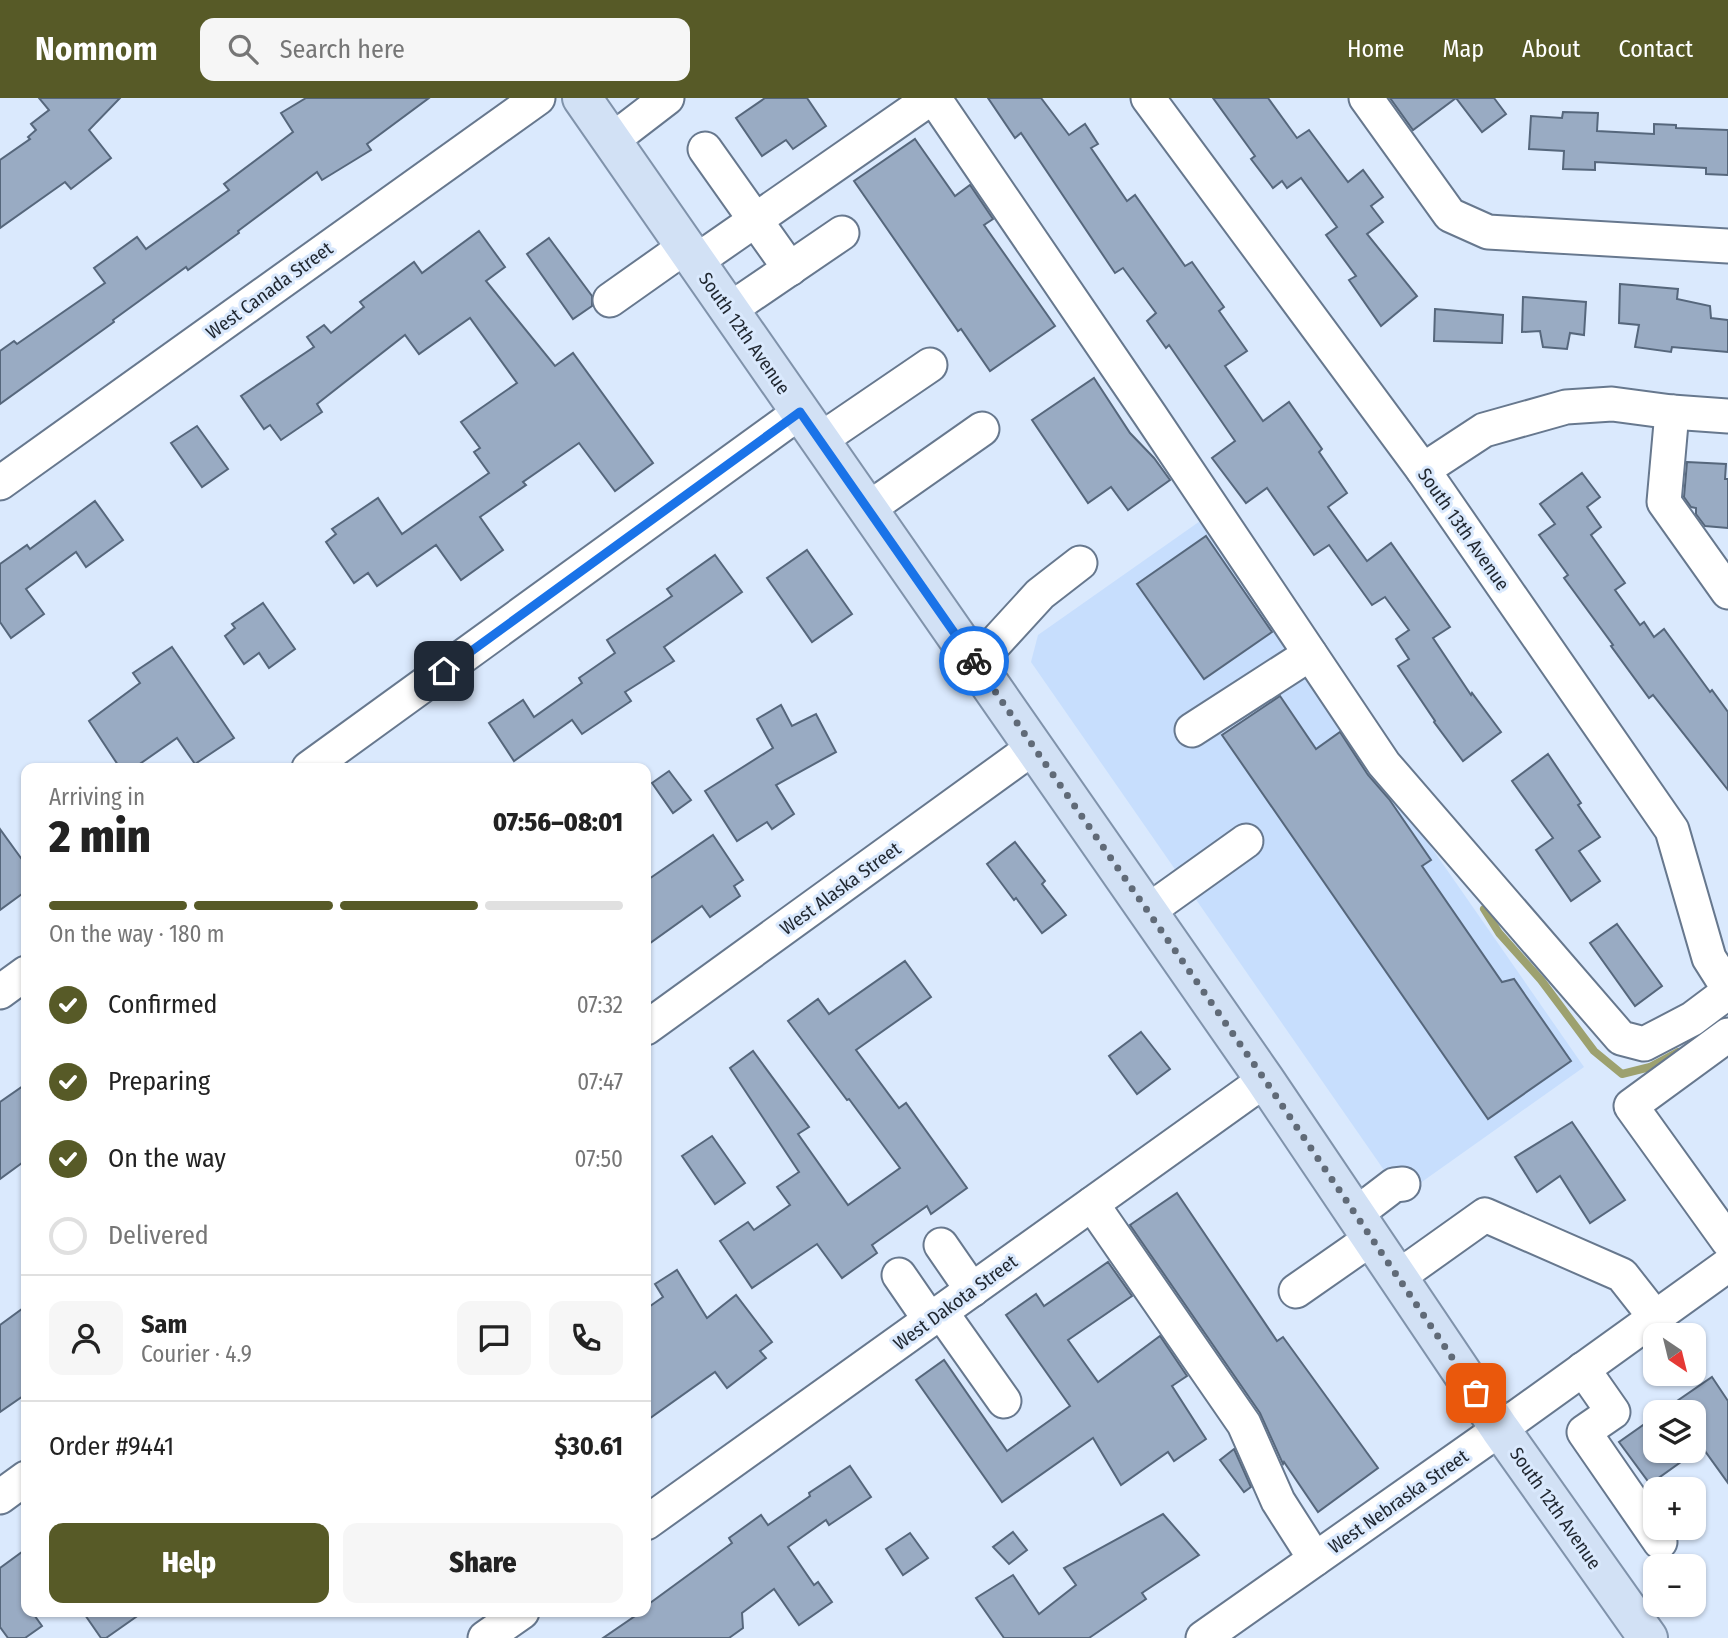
<!DOCTYPE html>
<meta charset="utf-8">
<style>
:root{--surface:#fff;--page:#f6f6f6;--text:#222;--muted:#767676;--line:#e0e0e0;--accent:#575a27}
body{margin:0;font-family:"Fira Sans Condensed",sans-serif;background:var(--page);color:var(--text);height:100vh;display:flex;flex-direction:column;font-size:26px;white-space:nowrap}
*{box-sizing:border-box;margin:0}
p{font-size:23px;color:var(--muted)}
.icon{flex:none;width:38px;height:38px;fill:none;stroke:currentColor;stroke-width:2;stroke-linecap:round;stroke-linejoin:round}
.map{position:relative;flex:1;overflow:hidden}
.sheet{position:absolute;left:21px;top:665px;width:630px;height:854px;display:flex;flex-direction:column;background:var(--surface);border-radius:14px;box-shadow:0 2px 5px #0004}
.sheet>*{flex:none}
.needle{width:46px;rotate:145deg}
.controls{position:absolute;left:1643px;top:1225px;display:grid;gap:14px}
.controls a{display:grid;place-items:center;width:63px;height:63px;border-radius:14px;background:var(--surface);box-shadow:0 2px 5px #0004;font-size:35px}
.pin{position:absolute;display:grid;place-items:center;width:60px;height:60px;color:#fff;margin:-30px;border-radius:14px;box-shadow:0 4px 10px #0006}
.courier{position:absolute;display:grid;place-items:center;width:70px;height:70px;margin:-35px;border:5px solid #1a73e8;border-radius:50%;background:#fff;color:#222;box-shadow:0 2px 9px #0007}
.overview em{font-style:normal;font-weight:800}
.overview div{display:flex;flex-direction:column-reverse}
.overview{display:flex;align-items:center;justify-content:space-between;height:119px;padding:0 28px}
h1{font-size:46px;font-weight:800;line-height:52px}
.bar{display:grid;grid-template-columns:repeat(4,1fr);gap:10px 7px;align-content:center;height:84px;padding:0 28px}
.bar i{height:9px;border-radius:5px;background:var(--line)}
.bar .selected{background:var(--accent)}
.bar p{grid-column:span 4}
.line{display:flex;align-items:center;gap:18px;padding:0 28px;border-top:2px solid var(--line)}
.line div{flex:1}
.round{display:grid;place-items:center;flex:none;width:74px;height:74px;border-radius:14px;background:var(--page)}
ol{padding:0 28px;list-style:none}
li{display:flex;align-items:center;gap:21px;height:77px}
li p{margin-inline-start:auto}
li .icon{padding:7px;border-radius:50%;background:var(--accent);color:#fff;stroke-width:4}
li:last-child{color:var(--muted)}
li i{width:38px;height:38px;border:4px solid var(--line);border-radius:50%}
.action{display:flex;gap:14px;margin-top:auto;padding:14px 28px}
.action a{flex:1;height:80px;border-radius:14px;background:var(--accent);color:#fff;font-size:28px;font-weight:800;line-height:80px;text-align:center}
.action a+a{background:var(--page);color:var(--text)}
header{display:flex;align-items:center;gap:42px;box-sizing:border-box;height:98px;padding:0 35px;background:var(--accent);color:#fff}
header strong{font-size:33px}
nav{display:flex;gap:38px;margin-inline-start:auto;font-size:24px}
.search{width:490px;height:63px;background:var(--page);display:flex;align-items:center;gap:18px;box-sizing:border-box;padding:0 24px;border-radius:14px;color:var(--muted);font-size:26px}
.map>svg:first-child{display:block}
.built{fill:#c7defd}
.lines{fill:none;stroke-linecap:round;stroke-linejoin:round}
.stream{stroke:#9da16f;stroke-width:8}
.building{fill:#99abc3;stroke:#56677c;stroke-width:2}
.minor-casing{stroke:#67788e;stroke-width:37}
.major-casing{stroke:#8093ab;stroke-width:42}
.minor{stroke:#fff;stroke-width:33}
.major{stroke:#d2e1f5;stroke-width:38}
.done{stroke:#606a77;stroke-width:7;stroke-dasharray:0 12.6}
.route{stroke:#1a73e8;stroke-width:9}
.labels{text-anchor:middle;stroke-width:6;stroke-linejoin:round;paint-order:stroke}
.street-label{font-size:19px;fill:#1f262f;stroke:#dae9fd}
</style>
<header>
<strong>Nomnom</strong>
<div class="search"><svg class="icon" aria-label="search" viewBox="0 0 24 24"><circle cx="10" cy="10" r="6"/><path d="M15 15l6 6"/></svg>Search here</div>
<nav><a>Home</a><a>Map</a><a>About</a><a>Contact</a></nav>
</header>
<div class="map">
<svg width="1728" height="1540" viewBox="0 0 1728 1540">
<rect width="100%" height="100%" fill="#dae9fd"/>
<polygon class="built" points="1203,421 1584,969 1402,1098 1031,564 1038,537"/>
<g class="lines">
<polyline class="stream" points="1484,811 1499,835 1541,882 1594,953 1622,976 1650,969 1678,954"/>
</g>
<g class="building">
<polygon points="39,0 120,0 89,32 111,60 71,91 65,84 0,130 0,62 30,41 28,39 36,32 31,26 49,12"/>
<polygon points="306,0 429,0 367,46 371,52 322,82 317,74 238,133 239,135 188,172 186,169 113,222 114,224 0,306 0,253 14,243 17,246 105,185 94,170 137,139 146,151 229,92 224,86 293,34 281,15"/>
<polygon points="765,0 807,0 826,28 793,51 786,42 762,58 736,20"/>
<polygon points="988,0 1041,0 1069,37 1085,26 1098,46 1091,50 1127,103 1135,97 1185,168 1192,164 1224,209 1219,213 1247,253 1225,268 1263,323 1289,304 1322,351 1319,354 1347,395 1328,409 1367,463 1391,445 1450,529 1433,540 1471,597 1472,595 1501,634 1463,663 1434,624 1435,623 1398,568 1409,561 1396,541 1409,532 1385,499 1372,507 1329,447 1314,457 1267,390 1246,405 1212,360 1235,343 1169,247 1166,250 1147,223 1156,215 1123,170 1115,175 1021,35 1015,40"/>
<polygon points="1213,0 1268,0 1297,40 1309,32 1348,84 1363,72 1383,99 1371,108 1383,124 1367,136 1417,198 1381,228 1349,182 1356,178 1326,137 1337,129 1301,80 1287,90 1282,83 1273,90 1251,61 1255,58"/>
<polygon points="1390,0 1456,0 1413,32"/>
<polygon points="1456,0 1494,0 1506,16 1482,34"/>
<polygon points="1563,14 1598,15 1597,33 1654,36 1654,26 1676,27 1676,30 1728,32 1728,77 1706,76 1706,70 1595,64 1595,72 1563,71 1564,53 1529,51 1531,18 1562,20"/>
<polygon points="915,41 955,98 970,87 993,121 984,127 1055,228 990,273 961,231 958,233 854,83"/>
<polygon points="479,133 505,169 486,183 555,268 573,255 653,365 615,393 579,345 523,384 526,387 480,419 503,452 461,482 436,447 377,488 368,475 354,485 326,444 336,436 332,431 378,400 402,436 489,375 474,354 480,350 461,324 517,285 470,220 419,256 405,237 317,306 322,314 281,342 270,327 264,331 241,298 314,249 307,239 324,227 331,235 364,209 360,204 414,164 422,175"/>
<polygon points="549,140 592,198 592,208 573,221 527,156"/>
<polygon points="1620,186 1678,191 1677,201 1710,208 1711,220 1728,222 1728,254 1672,249 1671,254 1635,249 1639,227 1619,225"/>
<polygon points="1523,199 1586,204 1584,237 1570,235 1567,251 1543,249 1540,233 1522,234"/>
<polygon points="1435,211 1503,217 1502,245 1434,243"/>
<polygon points="1094,280 1130,335 1154,360 1170,382 1128,412 1111,389 1088,405 1032,322"/>
<polygon points="197,328 228,371 202,389 171,345"/>
<polygon points="1687,364 1726,366 1725,381 1728,381 1728,430 1705,428 1696,416 1696,410 1691,409 1684,399"/>
<polygon points="1582,375 1600,399 1587,409 1601,429 1591,437 1625,485 1615,492 1640,527 1644,524 1654,539 1664,531 1710,594 1712,592 1728,614 1728,692 1653,597 1649,600 1611,548 1613,547 1564,480 1568,477 1539,437 1555,426 1540,406"/>
<polygon points="95,403 123,442 86,469 76,454 26,491 44,516 11,540 0,524 0,466 27,447 30,451"/>
<polygon points="1206,438 1272,534 1204,581 1137,486"/>
<polygon points="807,452 852,516 812,544 767,480"/>
<polygon points="715,457 742,494 664,549 674,563 625,594 631,603 582,636 572,622 514,663 489,625 523,602 534,619 582,585 579,580 615,555 607,542 672,498 667,491"/>
<polygon points="263,505 295,551 269,570 259,555 244,566 225,538 235,530 232,526"/>
<polygon points="172,549 234,640 195,666 177,640 134,670 120,670 89,623 140,585 133,575"/>
<polygon points="1280,598 1316,651 1340,634 1368,677 1389,701 1431,762 1422,768 1502,884 1514,881 1571,963 1488,1021 1222,637"/>
<polygon points="781,607 792,628 816,616 836,654 776,687 794,716 772,731 767,724 737,743 705,693 773,650 757,621"/>
<polygon points="1548,656 1581,705 1578,707 1600,739 1579,753 1600,783 1571,803 1536,752 1553,740 1512,683"/>
<polygon points="669,673 691,702 673,715 652,685"/>
<polygon points="0,731 26,767 26,793 0,812"/>
<polygon points="713,737 743,782 734,788 740,798 710,819 702,808 646,848 646,783"/>
<polygon points="1015,744 1045,783 1042,786 1066,817 1042,835 1016,800 1014,802 987,766"/>
<polygon points="1617,826 1662,888 1635,908 1590,845"/>
<polygon points="905,863 931,899 856,952 899,1010 906,1005 967,1090 931,1116 927,1108 872,1147 877,1155 842,1180 817,1146 752,1190 720,1143 748,1124 754,1132 790,1107 777,1089 799,1074 730,970 753,953 809,1029 798,1036 848,1107 900,1070 849,1001 847,1002 788,923 818,901 829,916"/>
<polygon points="1141,934 1170,971 1137,996 1109,958"/>
<polygon points="26,986 26,1062 0,1081 0,1004"/>
<polygon points="1572,1024 1625,1102 1590,1125 1560,1078 1537,1094 1515,1059"/>
<polygon points="712,1038 745,1085 715,1106 682,1058"/>
<polygon points="1177,1095 1277,1243 1283,1239 1378,1370 1318,1414 1284,1364 1283,1366 1260,1315 1130,1127"/>
<polygon points="1108,1164 1132,1198 1068,1242 1098,1284 1160,1238 1187,1278 1172,1288 1206,1341 1174,1363 1168,1354 1121,1387 1093,1340 1002,1404 916,1282 944,1262 1007,1353 1070,1308 1006,1217 1036,1196 1044,1208"/>
<polygon points="677,1172 707,1220 736,1197 772,1244 760,1253 766,1260 727,1290 715,1274 646,1323 646,1211 663,1199 655,1186"/>
<polygon points="26,1208 26,1296 0,1314 0,1227"/>
<polygon points="1712,1279 1728,1303 1728,1385 1702,1349 1650,1386 1619,1344 1656,1318 1656,1353 1694,1353 1694,1314 1661,1314"/>
<polygon points="1234,1351 1251,1389 1244,1394 1220,1362"/>
<polygon points="850,1368 871,1399 829,1427 826,1422 788,1449 814,1487 818,1484 832,1504 799,1527 774,1491 742,1515 743,1530 729,1540 603,1540 641,1514 646,1514 646,1508 732,1445 729,1440 761,1417 768,1427 810,1398 809,1395"/>
<polygon points="1163,1416 1199,1457 1142,1495 1146,1501 1089,1540 1004,1540 976,1500 1013,1477 1039,1516 1076,1487 1064,1470"/>
<polygon points="1013,1434 1027,1452 1009,1466 993,1449"/>
<polygon points="910,1435 928,1460 903,1477 886,1451"/>
<polygon points="26,1451 26,1514 32,1514 42,1528 25,1540 8,1540 0,1529 0,1470"/>
<polygon points="83,1514 143,1514 106,1540 101,1540"/>
</g>
<g class="lines">
<defs>
<g id="minor">
<polyline points="934,0 1150,317 1384,666 1621,940 1644,946 1692,921 1728,894"/>
<polyline points="1148,0 1423,372 1672,732 1709,860 1728,890"/>
<polyline points="1366,0 1450,117 1488,134 1728,148"/>
<polyline points="611,43 667,0"/>
<polyline points="705,51 790,171"/>
<polyline points="695,164 931,0"/>
<polyline points="610,202 685,149"/>
<polyline points="729,212 842,135"/>
<polyline points="1672,314 1664,404 1728,494"/>
<polyline points="820,342 930,267"/>
<polyline points="1423,372 1484,332 1566,309 1612,306 1672,314 1728,318"/>
<polyline points="0,385 538,0"/>
<polyline points="868,411 982,331"/>
<polyline points="976,566 1040,496 1080,465"/>
<polyline points="1192,632 1310,556"/>
<polyline points="309,670 800,314"/>
<polyline points="1148,813 1246,743"/>
<polyline points="0,894 26,875"/>
<polyline points="646,930 1034,649"/>
<polyline points="1728,937 1631,1008 1728,1143"/>
<polyline points="1092,1106 1244,1326 1278,1403 1315,1461"/>
<polyline points="1356,1116 1394,1087 1403,1086"/>
<polyline points="941,1147 972,1192"/>
<polyline points="899,1177 930,1222"/>
<polyline points="1398,1179 1485,1117 1622,1177 1655,1219"/>
<polyline points="1296,1193 1372,1140"/>
<polyline points="941,1214 1004,1303"/>
<polyline points="1583,1271 1613,1314 1584,1334 1660,1444"/>
<polyline points="0,1399 26,1380"/>
<polyline points="646,1425 1265,982"/>
<polyline points="485,1540 522,1514"/>
<polyline points="1203,1540 1500,1331 1728,1167"/>
</g>
<polyline id="major" points="582,0 1265,982 1500,1331 1648,1540"/>
</defs>
<use href="#minor" class="minor-casing"/>
<use href="#major" class="major-casing"/>
<use href="#minor" class="minor"/>
<use href="#major" class="major"/>
</g>
<g class="lines">
<polyline class="done" points="974,563 1265,982 1476,1295"/>
<polyline class="route" points="444,573 800,314 974,563"/>
</g>
<g class="labels">
<g class="street-label">
<text transform="translate(269 192) rotate(-36)" y="7">West Canada Street</text>
<text transform="translate(745 235) rotate(55)" y="7">South 12th Avenue</text>
<text transform="translate(1464 431) rotate(55)" y="7">South 13th Avenue</text>
<text transform="translate(840 790) rotate(-36)" y="7">West Alaska Street</text>
<text transform="translate(955 1204) rotate(-36)" y="7">West Dakota Street</text>
<text transform="translate(1398 1403) rotate(-35)" y="7">West Nebraska Street</text>
<text transform="translate(1556 1410) rotate(55)" y="7">South 12th Avenue</text>
</g>
</g>
</svg>
<div class="controls">
<a><svg class="needle" viewBox="-14 -14 28 28"><path d="M0-13l5 13h-10z" fill="#e53935"/><path d="M0 13l5-13h-10z" fill="#767676"/></svg></a>
<a><svg class="icon" aria-label="layers" viewBox="0 0 24 24"><path d="M12 4l9 5-9 5-9-5zM3 14l9 5 9-5"/></svg></a>
<a>+</a>
<a>−</a>
</div>
<div class="pin" style="left:1476px;top:1295px;background:#ea580c"><svg class="icon" aria-label="bag" viewBox="0 0 24 24"><path d="M5 8h14l-1 12H6zM9 8a3 3 0 0 1 6 0"/></svg></div>
<div class="pin" style="left:444px;top:573px;background:#1f2937"><svg class="icon" aria-label="home" viewBox="0 0 24 24"><path d="M3 11l9-7 9 7M6 9v11h12V9"/></svg></div>
<div class="courier" style="left:974px;top:563px"><svg class="icon" aria-label="bike" viewBox="0 0 24 24"><circle cx="6" cy="16" r="4"/><circle cx="18" cy="16" r="4"/><path d="M6 16l4-8h5l3 8M10 8l3 8H6M13 5h3"/></svg></div>
<section class="sheet">
<div class="overview"><div><h1>2 min</h1><p>Arriving in</p></div><em>07:56–08:01</em></div>
<div class="bar"><i class="selected"></i><i class="selected"></i><i class="selected"></i><i></i><p>On the way · 180 m</p></div>
<ol>
<li><svg class="icon" aria-label="check" viewBox="0 0 24 24"><path d="M5 12l5 5 9-10"/></svg>Confirmed<p>07:32</p></li>
<li><svg class="icon" aria-label="check" viewBox="0 0 24 24"><path d="M5 12l5 5 9-10"/></svg>Preparing<p>07:47</p></li>
<li><svg class="icon" aria-label="check" viewBox="0 0 24 24"><path d="M5 12l5 5 9-10"/></svg>On the way<p>07:50</p></li>
<li><i></i>Delivered</li>
</ol>
<div class="line" style="height:126px"><a class="round"><svg class="icon" aria-label="person" viewBox="0 0 24 24"><circle cx="12" cy="8" r="4"/><path d="M4 21q1-7 8-7t8 7"/></svg></a><div><b>Sam</b><p>Courier · 4.9</p></div><a class="round"><svg class="icon" aria-label="chat" viewBox="0 0 24 24"><path d="M4 5h16v11H9l-5 4z"/></svg></a><a class="round"><svg class="icon" aria-label="phone" viewBox="0 0 24 24"><path d="M5 4h4l2 5-3 2q2 4 5 5l2-3 5 2v4C11 20 4 13 5 4z"/></svg></a></div>
<div class="line" style="height:91px"><div>Order #9441</div><b>$30.61</b></div>
<div class="action"><a>Help</a><a>Share</a></div>
</section>
</div>
